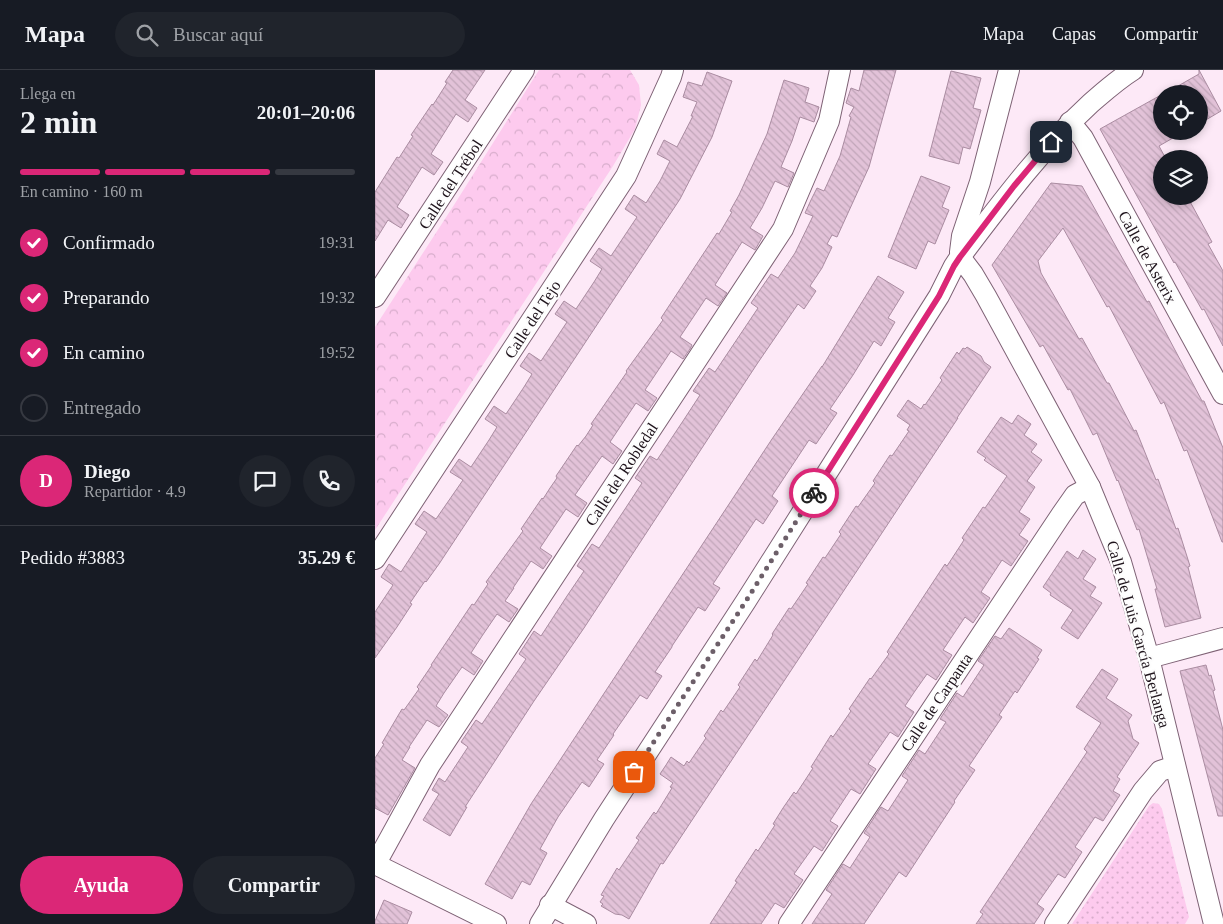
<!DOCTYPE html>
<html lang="es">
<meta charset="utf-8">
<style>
:root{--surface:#171b24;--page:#20242c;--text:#f1f3f6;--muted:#9ea1a6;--line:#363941;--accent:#db2777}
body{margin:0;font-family:Georgia,serif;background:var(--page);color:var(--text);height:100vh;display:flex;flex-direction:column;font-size:19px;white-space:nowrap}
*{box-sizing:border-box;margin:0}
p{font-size:16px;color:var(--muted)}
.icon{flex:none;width:28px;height:28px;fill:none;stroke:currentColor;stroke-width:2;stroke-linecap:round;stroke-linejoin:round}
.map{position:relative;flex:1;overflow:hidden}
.panel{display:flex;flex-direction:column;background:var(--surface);width:375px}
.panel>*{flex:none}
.buttons{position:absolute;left:778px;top:15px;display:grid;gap:10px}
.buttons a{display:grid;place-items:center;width:55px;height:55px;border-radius:50%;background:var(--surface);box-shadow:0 2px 8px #0003;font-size:25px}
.pin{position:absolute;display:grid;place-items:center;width:42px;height:42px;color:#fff;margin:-21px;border-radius:10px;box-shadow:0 2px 8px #0006}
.courier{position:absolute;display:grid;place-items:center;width:50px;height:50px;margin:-25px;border:4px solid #db2777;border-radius:50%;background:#fff;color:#222;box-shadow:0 1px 6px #0007}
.overview em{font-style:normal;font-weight:700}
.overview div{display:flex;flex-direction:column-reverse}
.overview{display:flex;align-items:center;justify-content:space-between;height:85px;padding:0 20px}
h1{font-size:32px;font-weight:700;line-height:38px}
.bar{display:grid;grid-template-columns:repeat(4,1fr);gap:8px 5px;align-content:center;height:60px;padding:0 20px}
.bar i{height:6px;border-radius:4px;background:var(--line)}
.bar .on{background:var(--accent)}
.bar p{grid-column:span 4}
.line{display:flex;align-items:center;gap:12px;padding:0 20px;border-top:1px solid var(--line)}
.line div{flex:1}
.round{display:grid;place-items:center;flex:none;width:52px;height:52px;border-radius:26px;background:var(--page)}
ol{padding:0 20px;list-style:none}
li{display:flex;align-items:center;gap:15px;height:55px}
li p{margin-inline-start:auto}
li .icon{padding:5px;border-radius:50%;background:var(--accent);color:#fff;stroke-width:4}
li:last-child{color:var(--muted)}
li i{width:28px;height:28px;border:2px solid var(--line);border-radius:50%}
.button{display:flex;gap:10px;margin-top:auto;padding:10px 20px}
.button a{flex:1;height:58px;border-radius:30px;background:var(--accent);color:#fff;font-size:20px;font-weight:700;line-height:58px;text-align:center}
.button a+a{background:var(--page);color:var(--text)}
header{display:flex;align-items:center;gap:30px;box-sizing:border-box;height:70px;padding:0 25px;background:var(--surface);border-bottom:1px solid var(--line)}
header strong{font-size:24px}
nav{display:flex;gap:28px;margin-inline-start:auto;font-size:18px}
.search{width:350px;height:45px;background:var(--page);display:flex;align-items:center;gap:12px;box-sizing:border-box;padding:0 18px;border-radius:28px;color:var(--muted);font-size:19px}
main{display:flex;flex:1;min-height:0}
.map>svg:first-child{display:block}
.grass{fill:url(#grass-dots)}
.park{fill:url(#park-crowns)}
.building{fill:url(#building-back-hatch);stroke:#aa8ca1}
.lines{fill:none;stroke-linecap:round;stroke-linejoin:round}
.minor-casing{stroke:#7e6275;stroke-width:22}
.minor{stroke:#fff;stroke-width:20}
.done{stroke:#6d5f69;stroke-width:5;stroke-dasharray:0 9}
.route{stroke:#db2777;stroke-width:6}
.labels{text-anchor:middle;stroke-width:4.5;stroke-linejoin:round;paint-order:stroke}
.street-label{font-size:16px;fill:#1f141c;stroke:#fdfdfd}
</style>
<header>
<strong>Mapa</strong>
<div class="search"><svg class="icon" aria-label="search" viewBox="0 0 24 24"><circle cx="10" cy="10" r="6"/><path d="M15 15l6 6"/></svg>Buscar aquí</div>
<nav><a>Mapa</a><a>Capas</a><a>Compartir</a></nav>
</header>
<main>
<section class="panel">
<div class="overview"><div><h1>2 min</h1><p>Llega en</p></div><em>20:01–20:06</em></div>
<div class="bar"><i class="on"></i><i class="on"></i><i class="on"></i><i></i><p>En camino · 160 m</p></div>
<ol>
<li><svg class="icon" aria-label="check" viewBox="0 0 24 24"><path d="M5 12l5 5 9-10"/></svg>Confirmado<p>19:31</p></li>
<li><svg class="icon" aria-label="check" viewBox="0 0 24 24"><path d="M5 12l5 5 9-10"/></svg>Preparando<p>19:32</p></li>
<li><svg class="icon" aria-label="check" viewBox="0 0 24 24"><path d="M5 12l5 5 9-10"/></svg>En camino<p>19:52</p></li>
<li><i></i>Entregado</li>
</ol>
<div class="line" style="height:90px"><b class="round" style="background:var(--accent);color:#fff">D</b><div><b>Diego</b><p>Repartidor · 4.9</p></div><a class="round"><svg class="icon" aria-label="chat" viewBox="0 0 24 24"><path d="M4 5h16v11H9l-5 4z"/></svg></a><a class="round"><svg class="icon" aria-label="phone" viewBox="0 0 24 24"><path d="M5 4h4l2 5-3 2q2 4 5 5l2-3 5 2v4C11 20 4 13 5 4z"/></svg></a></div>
<div class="line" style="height:65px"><div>Pedido #3883</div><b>35.29 €</b></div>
<div class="button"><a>Ayuda</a><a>Compartir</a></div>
</section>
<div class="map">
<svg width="848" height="854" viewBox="0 0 848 854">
<defs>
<pattern id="grass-dots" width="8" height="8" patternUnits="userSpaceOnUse" patternTransform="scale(1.25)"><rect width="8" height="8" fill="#fdcaee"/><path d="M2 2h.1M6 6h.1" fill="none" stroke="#d8adcc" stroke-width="1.8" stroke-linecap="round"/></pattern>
<pattern id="park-crowns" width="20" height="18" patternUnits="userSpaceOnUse" patternTransform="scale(1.25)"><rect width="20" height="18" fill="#fdcaee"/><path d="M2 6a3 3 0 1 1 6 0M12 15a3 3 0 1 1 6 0" fill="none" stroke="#d8adcc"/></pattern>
<pattern id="building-back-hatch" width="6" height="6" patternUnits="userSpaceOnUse" patternTransform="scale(1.25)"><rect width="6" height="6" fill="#e2c2d8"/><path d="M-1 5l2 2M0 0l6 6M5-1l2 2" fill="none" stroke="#c1a6b9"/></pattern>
</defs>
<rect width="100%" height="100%" fill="#fde9f7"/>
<polygon class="grass" points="778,733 784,734 787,739 814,847 810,854 697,854 774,736"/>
<polygon class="park" points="164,0 255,0 264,15 266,35 260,59 238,96 0,460 0,257 79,135"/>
<g class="building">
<polygon points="78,0 110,0 90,30 102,38 93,52 81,44 56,84 68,92 59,105 47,97 22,137 34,145 26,158 13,150 0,171 0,122 22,87 24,88 38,66 36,65 57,34 58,35 72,13 70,12"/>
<polygon points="489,0 521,0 494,97 462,167 457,165 452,174 457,177 447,198 435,216 441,221 429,239 423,234 382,294 209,558 159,631 90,737 92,737 75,766 48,750 64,724 57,720 64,708 70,712 93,677 86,672 101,650 107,654 151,589 144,584 159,561 166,566 192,526 209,501 202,496 217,474 224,478 250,439 267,413 260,408 275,386 282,390 308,351 325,325 318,321 334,298 340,302 383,238 376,233 396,204 403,208 420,183 438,146 430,143 436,130 442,118 449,121 465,86 476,47 474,46 479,37 471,33 476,18 484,21"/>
<polygon points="824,0 846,41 824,54 824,24 789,24 824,4"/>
<polygon points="576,1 606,8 598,38 606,40 595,79 588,77 584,94 554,86"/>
<polygon points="332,2 357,11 337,67 305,129 64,494 51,512 50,511 35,533 37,534 22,557 0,588 0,542 18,515 6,507 14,494 26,502 52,462 40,454 49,441 61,449 88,410 75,402 84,389 96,397 114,370 122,357 110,349 119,336 131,344 149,317 157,304 145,296 154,283 166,291 192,252 180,244 189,231 201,239 219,212 227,199 215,191 224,178 236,186 262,147 250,139 259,125 271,133 285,111 295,91 282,84 289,70 302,77 318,46 316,46 322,32 308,27 313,12 327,16"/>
<polygon points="409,10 434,18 430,32 444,37 439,52 425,47 417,71 406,97 419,103 413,117 400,111 387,138 375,158 388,166 380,180 367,172 340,215 352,223 343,236 331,228 305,267 317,275 315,279 308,289 296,281 270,320 282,328 273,341 261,333 235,372 247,381 238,394 227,386 200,425 212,433 203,447 191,439 165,478 177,486 168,499 156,491 138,518 139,518 130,531 143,539 134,552 122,544 107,566 96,583 108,591 99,605 87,597 69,623 61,636 73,645 64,657 52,650 34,677 35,677 27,690 40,698 13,745 0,738 0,688 9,674 7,673 24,644 27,639 29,640 44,619 42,617 57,595 56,595 97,534 99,535 113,514 111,512 148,461 146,459 167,428 168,429 175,418 182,408 181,406 202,375 203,376 211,366 218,355 216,354 252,302 251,301 288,250 286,248 342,163 344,164 357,142 355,141 364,125 392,64"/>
<polygon points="786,25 786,61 810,61 784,76 791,89 786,89 786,126 812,126 837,172 833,174 848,201 848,276 829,239 827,240 800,192 799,193 725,59"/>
<polygon points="546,106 575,117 567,137 574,140 560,174 553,171 541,199 513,187"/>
<polygon points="676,113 707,116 772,232 774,231 827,331 829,331 848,378 848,472 847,472 812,380 809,381 789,332 786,334 734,236 732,237 688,158 663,191 666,203 704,269 707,268 732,313 734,313 759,361 761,360 781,410 783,409 801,459 803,458 815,496 813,497 826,548 790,557 780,519 782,519 764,459 762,460 743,410 742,411 722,363 718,365 695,319 693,320 668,275 665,277 617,195"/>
<polygon points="503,206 529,222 513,248 520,252 506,276 499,271 478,305 455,339 462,343 441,374 434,370 397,426 403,431 388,454 381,449 338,514 345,518 330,541 323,537 297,576 297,577 280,602 287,606 272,629 265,625 238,664 239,665 222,690 229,694 214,717 207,712 183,747 165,779 172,783 155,815 147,811 137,829 110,814 156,734 397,369 447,296 447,297"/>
<polygon points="592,277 606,286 609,292 616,297 582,348 583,348 288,794 286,793 254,849 247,845 240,844 226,836 228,834 225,832 229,826 226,825 242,798 244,800 264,770 261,768 279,742 281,744 297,718 295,717 298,713 285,704 291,695 296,687 309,696 312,691 314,693 331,668 329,666 346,640 348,642 365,617 363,615 380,589 382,591 398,565 397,564 414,538 416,539 433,514 431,513 448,487 450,488 466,464 464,462 481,436 483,437 500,413 498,411 515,385 517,386 534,361 532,360 535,355 522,346 533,330 546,339 549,334 550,335 567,310 565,308 582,282 584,284 588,278 590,279"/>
<polygon points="643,345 656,354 649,365 662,374 656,382 667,390 652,411 660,417 644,442 655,449 644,465 653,471 636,496 627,490 606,522 615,528 598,553 590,547 568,580 577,585 561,610 552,604 540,621 530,636 539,642 523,667 515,662 493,694 501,699 485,724 476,719 455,751 463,756 447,781 439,776 419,804 428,810 409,838 400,833 386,854 335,854 362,812 360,811 381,779 383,781 400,755 398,754 408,738 419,722 421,724 438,698 436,697 456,665 458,667 476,641 474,639 495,608 496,609 514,584 512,582 566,500 570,494 572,496 589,470 587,468 608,437 610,438 632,406 609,390 611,388 602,382 626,347 637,354"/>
<polygon points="708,480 721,489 708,509 721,517 715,526 727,533 703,569 686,558 698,540 675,525 676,523 668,517 692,481 703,489"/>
<polygon points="634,558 667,580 662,588 664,589 642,623 640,621 624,645 627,647 594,696 600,700 579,731 580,732 531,807 524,802 489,854 437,854 457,824 451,820 468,794 475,798 495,767 489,763 506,737 513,741 533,710 527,706 544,680 550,684 571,652 565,649 582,623 588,627 609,595 603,591 620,566 626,569"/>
<polygon points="831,595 834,606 836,605 838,613 840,620 838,621 848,660 848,746 843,746 805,601"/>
<polygon points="727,599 743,609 731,628 757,645 753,651 758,669 764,673 742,707 745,709 738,721 745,725 728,751 720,747 700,777 707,782 690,808 683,804 662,834 669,839 659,854 601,854 608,844 605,842 712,682 709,679 726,653 701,637"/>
<polygon points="9,830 37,842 32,854 0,854 0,851"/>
</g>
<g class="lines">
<defs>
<g id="minor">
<polyline points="695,52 708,68 848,324"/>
<polyline points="585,182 587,166 605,112 634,0"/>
<polyline points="585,187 598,204 611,226 715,417 746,492 774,588 839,854"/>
<polyline points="0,227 149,0"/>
<polyline points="0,489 251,106 296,7 298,0"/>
<polyline points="774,588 848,568"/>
<polyline points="0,794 121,854"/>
<polyline points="0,795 55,695 408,159 454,51 465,0"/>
<polyline points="175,835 211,854"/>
<path d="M165,854L229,749L371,531L564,226L579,196L585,187C626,133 666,79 716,33C730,21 742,10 758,0"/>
<polyline points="414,854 686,445 700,425 715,417"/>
<polyline points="680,854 768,721 785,701 800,696"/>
</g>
</defs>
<use href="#minor" class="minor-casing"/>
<use href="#minor" class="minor"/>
</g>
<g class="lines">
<polyline class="done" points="259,702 371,531 439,423"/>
<polyline class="route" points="439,423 564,226 579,196 585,187 639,116 676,72"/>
</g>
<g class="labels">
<g class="street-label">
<text transform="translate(75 114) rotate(-57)" y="6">Calle del Trébol</text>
<text transform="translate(773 187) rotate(61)" y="6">Calle de Asterix</text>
<text transform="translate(157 249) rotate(-57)" y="6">Calle del Tejo</text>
<text transform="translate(246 404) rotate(-57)" y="6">Calle del Robledal</text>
<text transform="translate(764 564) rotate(74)" y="6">Calle de Luis García Berlanga</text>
<text transform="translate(561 632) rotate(-56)" y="6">Calle de Carpanta</text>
</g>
</g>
</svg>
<div class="buttons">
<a><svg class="icon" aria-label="locate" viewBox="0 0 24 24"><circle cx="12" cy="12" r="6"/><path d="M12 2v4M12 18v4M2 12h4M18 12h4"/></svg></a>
<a><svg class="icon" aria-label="layers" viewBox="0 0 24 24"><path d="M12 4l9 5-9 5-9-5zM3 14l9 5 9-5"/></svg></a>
</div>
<div class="pin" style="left:259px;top:702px;background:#ea580c"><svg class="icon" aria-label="bag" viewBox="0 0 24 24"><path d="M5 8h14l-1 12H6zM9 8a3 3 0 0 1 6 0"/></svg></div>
<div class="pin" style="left:676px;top:72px;background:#1f2937"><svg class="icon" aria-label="home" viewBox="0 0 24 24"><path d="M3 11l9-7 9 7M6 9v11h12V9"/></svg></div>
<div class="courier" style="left:439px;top:423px"><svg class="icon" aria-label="bike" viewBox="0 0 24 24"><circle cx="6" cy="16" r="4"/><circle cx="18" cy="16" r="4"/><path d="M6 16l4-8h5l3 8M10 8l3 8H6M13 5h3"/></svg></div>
</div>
</main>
